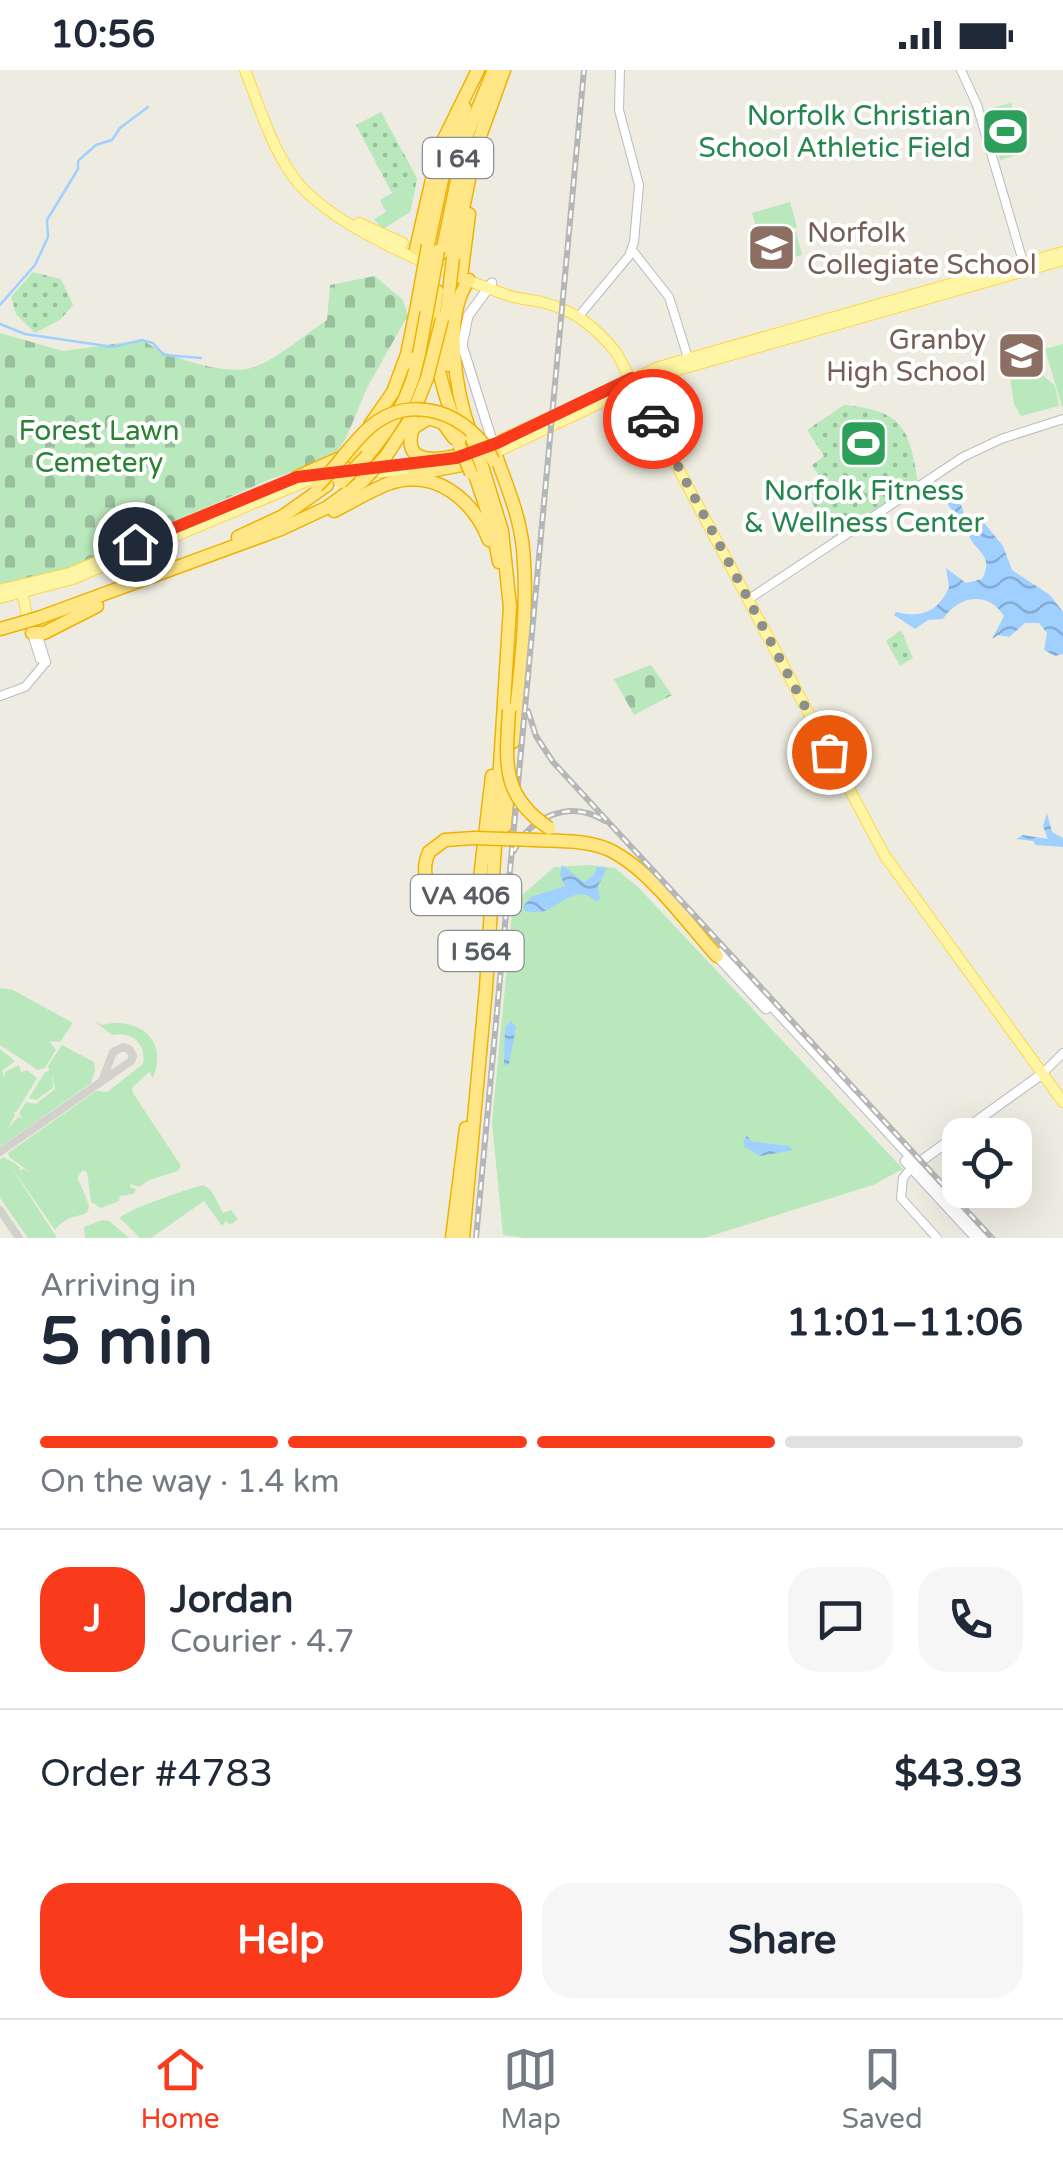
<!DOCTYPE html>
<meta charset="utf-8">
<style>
:root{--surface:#fff;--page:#f6f6f7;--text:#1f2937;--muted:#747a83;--line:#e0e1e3;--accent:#f93a1b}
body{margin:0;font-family:"Varela Round",sans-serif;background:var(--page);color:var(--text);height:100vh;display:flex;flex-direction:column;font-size:38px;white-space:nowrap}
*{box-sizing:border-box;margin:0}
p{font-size:32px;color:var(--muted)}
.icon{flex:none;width:55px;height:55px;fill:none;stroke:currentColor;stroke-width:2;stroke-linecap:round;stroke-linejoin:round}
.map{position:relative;height:1168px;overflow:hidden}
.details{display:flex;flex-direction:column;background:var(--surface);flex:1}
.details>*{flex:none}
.fabs{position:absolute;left:942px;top:1048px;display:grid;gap:20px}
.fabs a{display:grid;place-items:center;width:90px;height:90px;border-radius:20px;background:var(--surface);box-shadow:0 10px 40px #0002;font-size:50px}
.pin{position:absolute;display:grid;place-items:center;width:85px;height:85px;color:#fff;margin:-42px;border:5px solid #fff;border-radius:50%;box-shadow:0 2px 10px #0007}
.courier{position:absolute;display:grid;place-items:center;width:100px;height:100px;margin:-50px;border:8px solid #f93a1b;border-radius:50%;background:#fff;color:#222;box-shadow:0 2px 12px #0007}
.overview em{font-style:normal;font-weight:700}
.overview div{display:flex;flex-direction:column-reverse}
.overview{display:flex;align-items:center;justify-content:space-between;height:170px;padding:0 40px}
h1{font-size:65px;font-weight:700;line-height:75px}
.bar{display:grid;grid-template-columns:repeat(4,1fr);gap:15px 10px;align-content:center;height:120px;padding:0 40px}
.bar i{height:12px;border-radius:8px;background:var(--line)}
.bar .active{background:var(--accent)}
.bar p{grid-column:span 4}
.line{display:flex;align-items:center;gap:25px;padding:0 40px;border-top:2px solid var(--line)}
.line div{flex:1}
.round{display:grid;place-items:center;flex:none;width:105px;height:105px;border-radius:30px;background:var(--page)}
.button{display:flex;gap:20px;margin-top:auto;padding:20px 40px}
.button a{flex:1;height:115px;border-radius:30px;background:var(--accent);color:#fff;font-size:40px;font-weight:700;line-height:115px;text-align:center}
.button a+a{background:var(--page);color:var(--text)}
.status{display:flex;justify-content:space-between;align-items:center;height:70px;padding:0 50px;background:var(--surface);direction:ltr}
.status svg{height:28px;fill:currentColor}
.tabs{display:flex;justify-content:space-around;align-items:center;height:140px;border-top:2px solid var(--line);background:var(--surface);font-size:28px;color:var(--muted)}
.tabs a{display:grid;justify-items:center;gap:5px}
.tabs .active{color:var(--accent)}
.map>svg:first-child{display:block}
.green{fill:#bae8bd}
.cemetery{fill:url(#cemetery-stones)}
.park{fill:url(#park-dots)}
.water{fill:url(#water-waves)}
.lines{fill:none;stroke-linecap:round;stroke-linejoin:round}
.stream{stroke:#a0d0ff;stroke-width:2.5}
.taxiway{stroke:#d2d1cc;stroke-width:8}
.tertiary-casing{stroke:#b9bbc1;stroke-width:10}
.secondary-casing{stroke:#b7bac1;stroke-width:11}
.primary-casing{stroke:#fed649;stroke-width:12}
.motorway-casing{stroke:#efb200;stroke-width:15}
.tertiary{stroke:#fff;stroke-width:8}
.secondary{stroke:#fff;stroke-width:9}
.primary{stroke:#fff6a5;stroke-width:10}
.motorway{stroke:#ffe787;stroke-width:12}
.rail-casing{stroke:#b5b6b6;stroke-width:6}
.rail{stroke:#fff;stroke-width:2.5;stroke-dasharray:8;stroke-linecap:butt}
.motorway-bridge-casing{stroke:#efb200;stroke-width:15;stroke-linecap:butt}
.motorway-bridge{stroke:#ffe787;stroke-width:12}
.done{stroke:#8d8f8f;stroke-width:10;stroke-dasharray:0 18}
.route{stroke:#f93a1b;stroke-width:12}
.labels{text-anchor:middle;stroke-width:8;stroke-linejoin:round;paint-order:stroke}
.shield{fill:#fff;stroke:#8b8e92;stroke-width:2.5}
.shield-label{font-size:25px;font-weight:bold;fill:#595d63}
.leisure-label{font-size:28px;fill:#27864d;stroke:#fff;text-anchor:end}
.education-label{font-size:28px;fill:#785e54;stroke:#fff;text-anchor:start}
.park-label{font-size:28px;fill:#2b8234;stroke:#fff}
</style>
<div class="status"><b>10:56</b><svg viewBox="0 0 49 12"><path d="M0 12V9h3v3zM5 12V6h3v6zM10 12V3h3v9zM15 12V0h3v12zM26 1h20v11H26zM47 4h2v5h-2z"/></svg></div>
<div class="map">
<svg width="1063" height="1168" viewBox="0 0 1063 1168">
<defs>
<pattern id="cemetery-stones" width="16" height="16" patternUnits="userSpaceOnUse" patternTransform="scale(2.5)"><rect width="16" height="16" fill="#bae8bd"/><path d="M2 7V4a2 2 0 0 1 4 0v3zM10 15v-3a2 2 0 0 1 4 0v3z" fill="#9abf9d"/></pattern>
<pattern id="park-dots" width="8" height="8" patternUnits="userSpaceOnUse" patternTransform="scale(2.5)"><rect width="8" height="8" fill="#bae8bd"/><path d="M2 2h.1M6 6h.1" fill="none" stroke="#9abf9d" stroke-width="1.8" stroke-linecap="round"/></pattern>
<pattern id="water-waves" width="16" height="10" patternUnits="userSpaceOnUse" patternTransform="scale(2.5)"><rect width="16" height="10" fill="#a0d0ff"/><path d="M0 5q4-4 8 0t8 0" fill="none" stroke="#85acd2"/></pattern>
</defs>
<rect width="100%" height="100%" fill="#eeece1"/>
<g class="green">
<polygon points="1011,33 1027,82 1000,90 985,40"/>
<polygon points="405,116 413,130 410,142 383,159 374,149 386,142 380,130"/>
<polygon points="790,132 797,157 759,168 752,143"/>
<polygon points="796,162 802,185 766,194 760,172"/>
<polygon points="1063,274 1063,336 1062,337 1045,279"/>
<polygon points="1037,300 1055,316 1059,336 1021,346 1014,334 1010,307"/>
<polygon points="589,795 615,798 638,817 903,1099 873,1115 704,1168 525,1168 503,1165 492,1053 513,833 554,797"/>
<polygon points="0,918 13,920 73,953 60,972 49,971 56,980 45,998 38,1000 0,975"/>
<path d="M93,950L102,955C137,946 169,969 153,1008L149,1002L132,1018L133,1023L181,1096L178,1101L149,1110L139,1117L131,1114L130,1117L136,1119L134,1124L120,1126L119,1131L101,1138L91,1132L87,1102L83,1100L77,1108C105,1162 77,1132 55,1160L8,1092L57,1168H28L0,1128V1089L4,1087L20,1097L19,1101L23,1099L31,1103L9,1087L8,1083L96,1021L107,1022L143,994C147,973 131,961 112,965Z"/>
<polygon points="62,975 94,992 95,1001 91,1013 0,1077 0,979 15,991 2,1001 4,1008 5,1002 19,995 21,1002 27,1000 37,1008 17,1041 13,1043 15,1045 7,1060 18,1047 22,1048 19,1043 26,1032 36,1034 55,1019 52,1003 53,1018 36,1030 29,1028 45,1002 49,1001 48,996"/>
<path d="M203,1115L211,1120L223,1143L231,1140L238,1149L230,1155L226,1151L222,1156L204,1131L151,1168H140L120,1148C126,1140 188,1119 203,1115Z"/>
<polygon points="102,1150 109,1151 129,1168 85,1168 84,1157"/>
</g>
<g class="cemetery">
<path d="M375,206L403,230L408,245L367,318L346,368L335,385L316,395L273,408L68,498L0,515V263L63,281L143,270C164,287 228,307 254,297C277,289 306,264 327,250L330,215Z"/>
<polygon points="651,595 672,625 634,645 614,609"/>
</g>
<g class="park">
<polygon points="381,42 417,108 413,130 405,116 392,123 356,55"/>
<polygon points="33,202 61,209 73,235 60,250 35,263 16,244 11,227"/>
<path d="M844,335C903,341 909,357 918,412L833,469L804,419L821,409L812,395L824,386L807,360Z"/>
<polygon points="901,560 913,588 900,596 886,571"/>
</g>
<g class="water">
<path d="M934,411L946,428L961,435L966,449H981L1003,476L1012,500L1050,525L1063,542V584L1055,586L1044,580L1047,563L1039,553H1025L1009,567L998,565L992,569L1004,546C988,520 958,526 943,549L928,550L915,559L894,545L896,542C920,548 938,543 949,517L946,498L966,513L982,509C996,483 972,482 967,460L956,452L954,443L932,413Z"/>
<polygon points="1047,743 1052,762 1063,768 1063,777 1036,775 1033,771 1016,769 1023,765 1048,769 1043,756"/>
<path d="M562,795L584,812L593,806L597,797L607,798L598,816L600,829L596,831C576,813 561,836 542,842C538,843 529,842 525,841L523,837L531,827L565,816L560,805Z"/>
<polygon points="511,951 516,957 509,994 504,995 505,958"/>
<polygon points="747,1066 751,1071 789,1076 793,1080 760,1086 745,1077 743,1071"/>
</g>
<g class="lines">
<g class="stream">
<polyline points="0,235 35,195 48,167 47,150 78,99 78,91 96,75 112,70 120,58 148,37"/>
<polyline points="0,254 25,264 113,277 142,270 153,273 164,285 201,288"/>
</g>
<g class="taxiway">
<polyline points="0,1082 131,991 133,986 129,979 123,977 113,982 102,1011"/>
<polyline points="0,1140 19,1168"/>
</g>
<defs>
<g id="tertiary">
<polyline points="961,0 977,35 1024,195"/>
<polyline points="632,180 669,227 689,291"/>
<polyline points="579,246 629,186 634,172 639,115 619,40 620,0"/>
<polyline points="749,529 963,387 1001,369 1063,349"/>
<polyline points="37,563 46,592"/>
<polyline points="33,567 40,589 46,592"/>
<polyline points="0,626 25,617 46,592"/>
<polyline points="1042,1004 1063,983"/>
<polyline points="912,1097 903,1108 901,1128 937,1168"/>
</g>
<g id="secondary">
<polyline points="492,213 468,246 462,275 495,380"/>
<polyline points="722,882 985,1168"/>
<polyline points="717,886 766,939"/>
<polyline points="905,1091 976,1168"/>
<polyline points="914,1096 1042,1004"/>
</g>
<g id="primary">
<path d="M245,0C259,35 270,74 292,105C327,157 444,202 504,224C516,229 528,229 541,232C575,240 594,256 616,282L885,786L1063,1032"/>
<polyline points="359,153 403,173"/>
<polyline points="481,379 659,297 1063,182"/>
<polyline points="460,395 501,380 657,306 1063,190"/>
<polyline points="21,517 29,554"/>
<polyline points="0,520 70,503 302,406"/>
<polyline points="0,528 73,509 307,411 346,404 418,400"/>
</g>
<g id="motorway">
<polyline points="428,175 446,91 465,38"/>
<polyline points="416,179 439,79 478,0"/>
<polyline points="442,183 466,67 494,0"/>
<polyline points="453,188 475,80 504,0"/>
<polyline points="461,207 469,144"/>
<path d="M469,210C442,246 456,322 470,362"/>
<path d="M437,221C427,275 443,324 463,374"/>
<polyline points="405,294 417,236"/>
<polyline points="448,295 445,257 450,213"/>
<polyline points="370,355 393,322 406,287"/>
<path d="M454,368L443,353L429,348L413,358C398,405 457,386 479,380"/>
<path d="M495,383C506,414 520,446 523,479C529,543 519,608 513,672"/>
<path d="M367,386C393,356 412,323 419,284"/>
<polyline points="386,386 411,348 427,308"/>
<polyline points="354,388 382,349"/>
<polyline points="474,402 492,455 499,492"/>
<polyline points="414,404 462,395"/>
<polyline points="297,407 340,388"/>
<path d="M334,441C352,432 371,420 390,413C436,398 473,430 489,470"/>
<polyline points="238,467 283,446 327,415"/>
<polyline points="41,547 281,459 326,438 363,411"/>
<polyline points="0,559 21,553"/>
<polyline points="32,563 44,563 97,536"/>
<polyline points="505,756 509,706"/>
<path d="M474,768L445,770L429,782C411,822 459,846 480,808L492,706"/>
<path d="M535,770C559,771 583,770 605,778C647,795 687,853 717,886"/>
<polyline points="452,1168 466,1058"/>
<polyline points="463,1168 486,918 510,537 502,461 483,399"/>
</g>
</defs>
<use href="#tertiary" class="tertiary-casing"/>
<use href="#secondary" class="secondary-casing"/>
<use href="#primary" class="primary-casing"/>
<use href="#motorway" class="motorway-casing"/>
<use href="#tertiary" class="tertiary"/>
<use href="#secondary" class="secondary"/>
<use href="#primary" class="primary"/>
<use href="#motorway" class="motorway"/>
<defs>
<g id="rail">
<polyline points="528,641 536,666 553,692 992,1168"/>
<path d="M514,781C531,746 570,729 605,751"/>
<polyline points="476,1168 584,0"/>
</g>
</defs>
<use href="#rail" class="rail-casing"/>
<use href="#rail" class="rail"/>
<defs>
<g id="motorway-bridge">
<polyline points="450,213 453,188"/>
<polyline points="417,236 428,175"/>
<polyline points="419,284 438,181"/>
<polyline points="427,308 442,249"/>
<polyline points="472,368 483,399"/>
<polyline points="459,375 471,403"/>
<polyline points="363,411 386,386"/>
<polyline points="341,412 367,386"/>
<path d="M317,416C336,398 350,375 369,358C411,320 471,344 493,390"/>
<polyline points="21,553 41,547"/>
<path d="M509,640C506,692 500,725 549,758"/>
<polyline points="474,768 535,770"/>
</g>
</defs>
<use href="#motorway-bridge" class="motorway-bridge-casing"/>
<use href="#motorway-bridge" class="motorway-bridge"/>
</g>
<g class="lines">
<polyline class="done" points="653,349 829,682"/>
<polyline class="route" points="135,474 297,407 456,388 497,373 632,308 653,349"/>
</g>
<defs>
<symbol id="stadium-square" viewBox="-11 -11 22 22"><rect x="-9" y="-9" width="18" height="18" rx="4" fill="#2e9e5b" stroke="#fff"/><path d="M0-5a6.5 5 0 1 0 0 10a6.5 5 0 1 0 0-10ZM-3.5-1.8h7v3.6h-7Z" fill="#fff"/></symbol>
<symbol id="school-square" viewBox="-11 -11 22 22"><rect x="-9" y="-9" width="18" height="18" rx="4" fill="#8d6e63" stroke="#fff"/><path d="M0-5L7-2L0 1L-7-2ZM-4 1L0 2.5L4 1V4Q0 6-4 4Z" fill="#fff"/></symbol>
</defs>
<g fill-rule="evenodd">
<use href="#stadium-square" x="978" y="34" width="55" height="55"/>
<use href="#school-square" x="744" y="150" width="55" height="55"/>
<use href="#school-square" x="994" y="258" width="55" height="55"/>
<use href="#stadium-square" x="836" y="346" width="55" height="55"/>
</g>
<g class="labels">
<g class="shield">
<rect x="423" y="68" width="70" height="40" rx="8"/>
<rect x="411" y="805" width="110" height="40" rx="8"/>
<rect x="438.5" y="861" width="85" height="40" rx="8"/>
</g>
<g class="shield-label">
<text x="458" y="97">I 64</text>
<text x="466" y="834">VA 406</text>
<text x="481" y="890">I 564</text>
</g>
<g class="leisure-label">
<text x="971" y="55">Norfolk Christian<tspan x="971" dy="32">School Athletic Field</tspan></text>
<text x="864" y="430" text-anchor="middle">Norfolk Fitness<tspan x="864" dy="32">&amp; Wellness Center</tspan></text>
</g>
<g class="education-label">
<text x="807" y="172">Norfolk<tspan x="807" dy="32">Collegiate School</tspan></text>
<text x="986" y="279" text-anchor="end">Granby<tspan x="986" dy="32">High School</tspan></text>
</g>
<g class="park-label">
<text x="99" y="370">Forest Lawn<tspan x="99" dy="32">Cemetery</tspan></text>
</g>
</g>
</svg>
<div class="fabs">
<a><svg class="icon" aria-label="locate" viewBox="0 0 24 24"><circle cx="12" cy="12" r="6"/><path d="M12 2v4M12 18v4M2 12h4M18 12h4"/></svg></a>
</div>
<div class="pin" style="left:829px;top:682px;background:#ea580c"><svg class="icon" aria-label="bag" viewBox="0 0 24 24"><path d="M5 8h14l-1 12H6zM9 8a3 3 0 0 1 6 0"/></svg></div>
<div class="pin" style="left:135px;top:474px;background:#1f2937"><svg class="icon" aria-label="home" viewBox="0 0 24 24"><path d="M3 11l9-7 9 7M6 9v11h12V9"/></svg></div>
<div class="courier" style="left:653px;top:349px"><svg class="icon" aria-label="car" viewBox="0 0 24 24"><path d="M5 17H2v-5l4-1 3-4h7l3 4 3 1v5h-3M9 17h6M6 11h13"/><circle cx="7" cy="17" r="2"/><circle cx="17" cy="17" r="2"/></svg></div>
</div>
<section class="details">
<div class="overview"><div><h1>5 min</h1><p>Arriving in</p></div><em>11:01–11:06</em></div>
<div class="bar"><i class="active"></i><i class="active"></i><i class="active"></i><i></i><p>On the way · 1.4 km</p></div>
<div class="line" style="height:180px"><b class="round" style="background:var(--accent);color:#fff">J</b><div><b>Jordan</b><p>Courier · 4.7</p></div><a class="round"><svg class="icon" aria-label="chat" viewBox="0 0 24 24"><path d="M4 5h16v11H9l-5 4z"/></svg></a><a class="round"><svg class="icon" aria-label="phone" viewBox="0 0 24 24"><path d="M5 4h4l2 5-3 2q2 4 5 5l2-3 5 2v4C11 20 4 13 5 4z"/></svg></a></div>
<div class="line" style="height:130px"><div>Order #4783</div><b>$43.93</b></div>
<div class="button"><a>Help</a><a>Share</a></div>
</section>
<nav class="tabs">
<a class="active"><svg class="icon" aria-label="home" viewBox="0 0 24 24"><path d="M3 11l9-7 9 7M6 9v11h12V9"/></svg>Home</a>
<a><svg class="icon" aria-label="map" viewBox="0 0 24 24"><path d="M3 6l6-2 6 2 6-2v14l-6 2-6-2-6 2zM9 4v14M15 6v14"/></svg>Map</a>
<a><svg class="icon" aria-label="saved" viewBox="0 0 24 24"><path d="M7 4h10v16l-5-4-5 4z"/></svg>Saved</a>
</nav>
